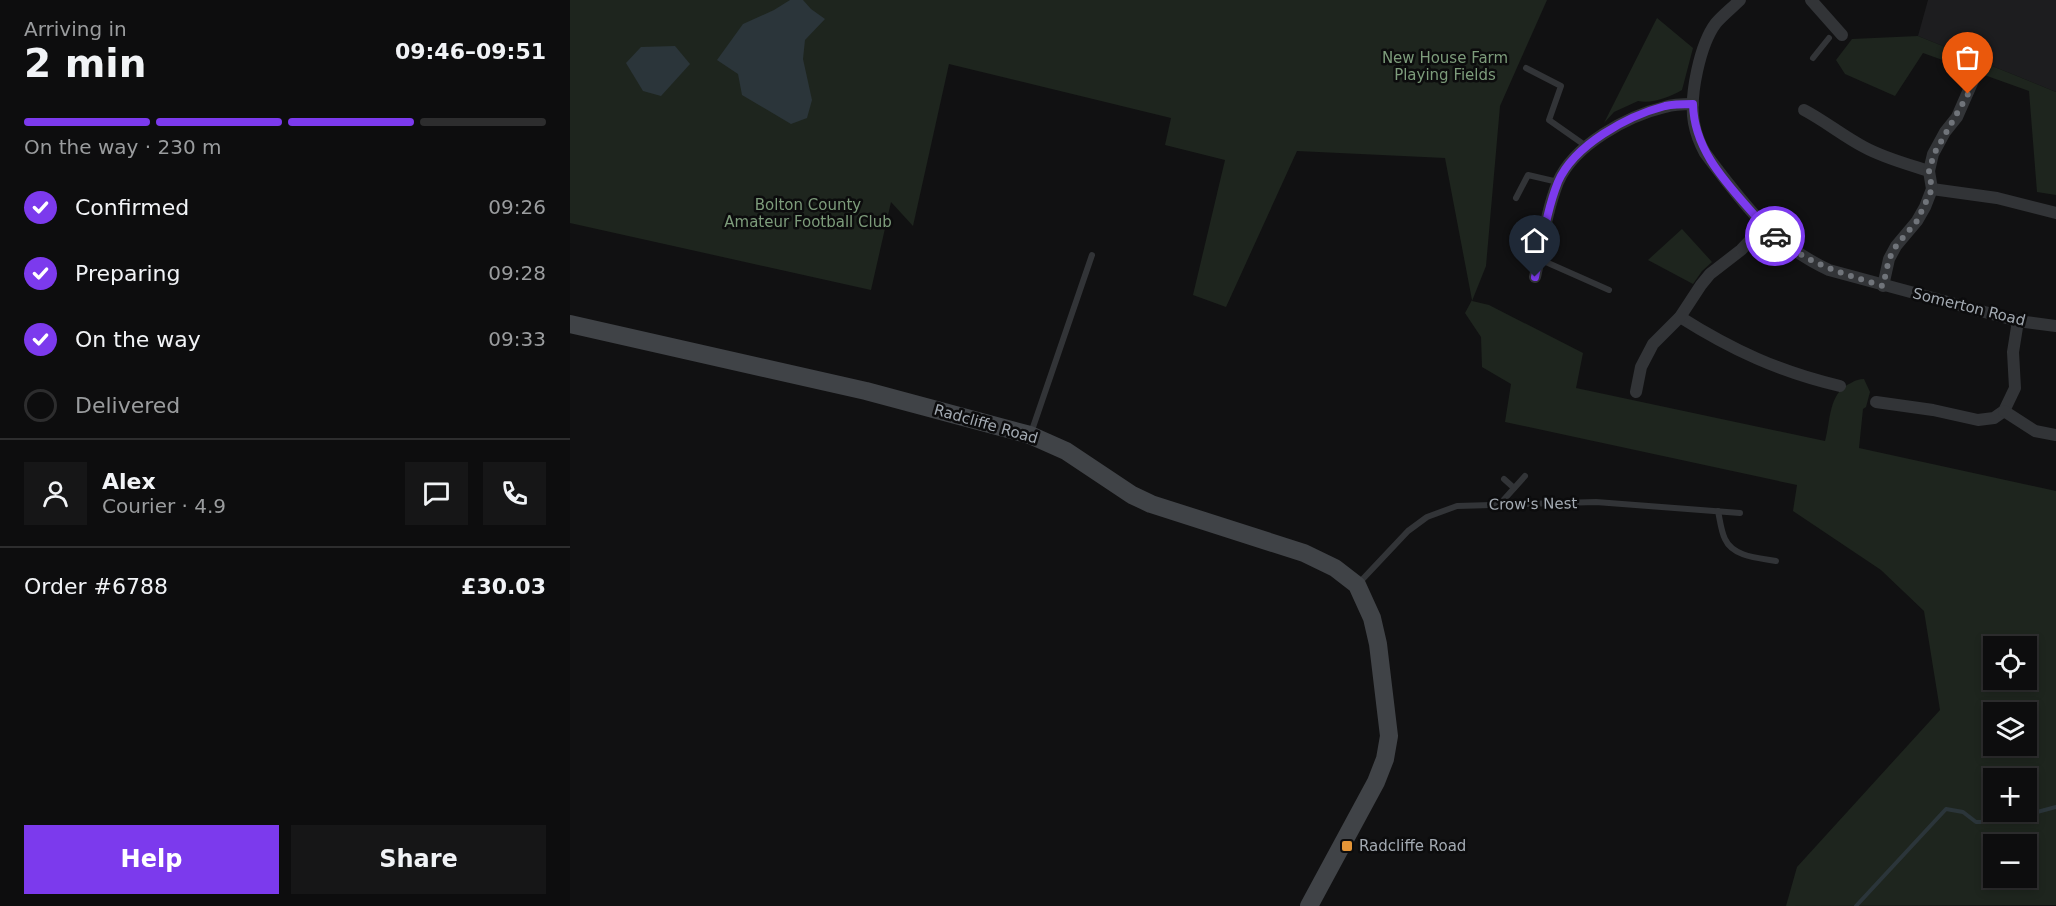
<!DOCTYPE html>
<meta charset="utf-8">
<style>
:root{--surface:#0d0d0e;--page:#161617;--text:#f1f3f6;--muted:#9a9c9e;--line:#2d2d2e;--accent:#7c3aed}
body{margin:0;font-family:"DejaVu Sans",sans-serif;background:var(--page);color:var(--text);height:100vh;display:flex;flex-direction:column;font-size:22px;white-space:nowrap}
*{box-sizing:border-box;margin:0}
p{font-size:20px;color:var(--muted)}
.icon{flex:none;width:33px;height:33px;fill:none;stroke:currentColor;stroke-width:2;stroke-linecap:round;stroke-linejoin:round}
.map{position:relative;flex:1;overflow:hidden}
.panel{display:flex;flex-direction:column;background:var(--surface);width:570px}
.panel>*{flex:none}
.fabs{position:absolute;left:1413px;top:636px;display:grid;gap:12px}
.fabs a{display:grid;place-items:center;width:54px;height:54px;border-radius:0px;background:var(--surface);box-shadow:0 3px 9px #0003,0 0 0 2px var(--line);font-size:30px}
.pin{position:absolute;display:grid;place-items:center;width:51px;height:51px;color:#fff;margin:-62px -26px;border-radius:50% 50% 50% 0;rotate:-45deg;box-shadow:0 0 6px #0007}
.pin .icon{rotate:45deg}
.courier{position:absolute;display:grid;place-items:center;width:60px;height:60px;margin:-30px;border:4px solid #7c3aed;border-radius:50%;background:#fff;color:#222;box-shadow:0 2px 8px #0007}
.headline em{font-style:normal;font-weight:800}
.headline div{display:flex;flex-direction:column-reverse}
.headline{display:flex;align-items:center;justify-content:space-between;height:102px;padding:0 24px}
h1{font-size:39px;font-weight:800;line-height:45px}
.bar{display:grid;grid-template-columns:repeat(4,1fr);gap:9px 6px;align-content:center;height:72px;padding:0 24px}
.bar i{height:8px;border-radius:4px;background:var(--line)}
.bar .on{background:var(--accent)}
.bar p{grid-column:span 4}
.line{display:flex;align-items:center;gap:15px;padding:0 24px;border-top:2px solid var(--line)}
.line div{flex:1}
.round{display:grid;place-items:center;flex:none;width:63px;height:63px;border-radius:0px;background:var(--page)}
ol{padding:0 24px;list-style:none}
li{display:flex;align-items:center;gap:18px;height:66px}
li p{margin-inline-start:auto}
li .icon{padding:6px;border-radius:50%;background:var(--accent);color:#fff;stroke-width:4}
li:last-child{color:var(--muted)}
li i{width:33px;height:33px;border:3px solid var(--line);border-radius:50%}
.cta{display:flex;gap:12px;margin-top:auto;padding:12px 24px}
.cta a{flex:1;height:69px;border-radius:0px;background:var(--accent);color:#fff;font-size:24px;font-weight:800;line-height:69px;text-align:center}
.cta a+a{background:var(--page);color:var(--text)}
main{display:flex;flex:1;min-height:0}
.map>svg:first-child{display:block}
.built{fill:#1d1d1f}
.green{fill:#1e251e;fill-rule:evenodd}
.water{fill:#2b353a}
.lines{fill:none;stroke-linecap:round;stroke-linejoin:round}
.stream{stroke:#2b353a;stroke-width:4}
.service{stroke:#323437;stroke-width:6}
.minor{stroke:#323437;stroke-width:12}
.secondary{stroke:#404347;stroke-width:18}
.done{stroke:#70747a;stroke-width:6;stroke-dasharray:0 10.8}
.route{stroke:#7c3aed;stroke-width:8}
.poi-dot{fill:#e49537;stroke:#0c0c0d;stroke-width:2}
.labels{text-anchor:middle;stroke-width:5;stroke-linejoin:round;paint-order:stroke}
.park-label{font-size:15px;fill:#7d9c7b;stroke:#0c0c0d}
.street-label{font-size:15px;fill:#a3aab2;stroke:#0c0c0d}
.poi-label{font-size:15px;fill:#a3aab2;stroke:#0c0c0d;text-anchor:start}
</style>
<main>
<section class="panel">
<div class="headline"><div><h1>2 min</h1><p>Arriving in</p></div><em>09:46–09:51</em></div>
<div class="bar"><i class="on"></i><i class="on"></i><i class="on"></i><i></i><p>On the way · 230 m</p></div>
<ol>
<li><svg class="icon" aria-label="check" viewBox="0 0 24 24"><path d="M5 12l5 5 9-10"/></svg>Confirmed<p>09:26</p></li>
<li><svg class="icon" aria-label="check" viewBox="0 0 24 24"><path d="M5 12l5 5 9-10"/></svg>Preparing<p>09:28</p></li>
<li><svg class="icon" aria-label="check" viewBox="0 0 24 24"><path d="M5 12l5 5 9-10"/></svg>On the way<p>09:33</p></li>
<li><i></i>Delivered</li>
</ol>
<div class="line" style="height:108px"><a class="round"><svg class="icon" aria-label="person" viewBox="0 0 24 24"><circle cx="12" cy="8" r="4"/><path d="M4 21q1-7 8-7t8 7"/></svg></a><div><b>Alex</b><p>Courier · 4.9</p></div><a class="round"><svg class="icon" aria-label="chat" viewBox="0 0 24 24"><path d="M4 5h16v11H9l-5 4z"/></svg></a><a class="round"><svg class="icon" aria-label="phone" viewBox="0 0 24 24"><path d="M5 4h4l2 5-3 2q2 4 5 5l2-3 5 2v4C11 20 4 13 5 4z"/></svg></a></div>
<div class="line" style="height:78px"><div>Order #6788</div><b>£30.03</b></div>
<div class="cta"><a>Help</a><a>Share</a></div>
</section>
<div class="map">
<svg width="1486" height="906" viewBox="0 0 1486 906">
<rect width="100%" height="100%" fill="#111112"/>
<polygon class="built" points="1358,0 1486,0 1486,92 1348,36"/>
<g class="green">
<path d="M0,0H977L930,106L916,266L902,301L919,305L1013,353L1006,388L1255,441C1261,420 1258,393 1281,383C1286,380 1289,379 1294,379L1300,392L1296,407L1293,409L1289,448L1486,491V905L1216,906L1227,867L1370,710L1354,611L1311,570L1223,511L1227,485L935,422L941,384L912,367L911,337L895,313L902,300L875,158L727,151L656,307L623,295L655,160L595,145L601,118L379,64L343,226L321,202L301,290L0,223ZM1424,646H1456V680H1424ZM1424,712H1456V746H1424ZM1424,778H1456V812H1424ZM1424,844H1456V878H1424Z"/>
<path d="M1087,18L1123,48L1112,90C1100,97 1082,104 1068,101L1044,112L1034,123Z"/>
<polygon points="1348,36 1486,92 1486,195 1467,192 1459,91 1353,53 1325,96 1275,74 1266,60 1282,39"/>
<polygon points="1112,229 1142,262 1132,271 1123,284 1078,260"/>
</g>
<g class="water">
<polygon points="220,0 233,0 241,9 255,19 235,40 233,59 242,100 237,118 221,124 172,95 168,74 147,60 173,24 204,10"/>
<polygon points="105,46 120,64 91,96 73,91 56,63 71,47"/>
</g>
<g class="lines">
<polyline class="stream" points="1286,906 1376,809 1393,812 1406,822 1430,822 1486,807"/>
<g class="service">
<polyline points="1243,58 1259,38"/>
<polyline points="956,68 991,86 979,120 1016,146"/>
<polyline points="946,198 958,175 988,182"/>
<polyline points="969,259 1039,290"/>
<polyline points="461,433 522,255"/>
<polyline points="934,479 944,488"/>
<polyline points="929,505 955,476"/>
<path d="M1148,511C1150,520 1151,531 1155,539C1163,557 1189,558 1206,561"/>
<polyline points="789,583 838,531 857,517 887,506 1026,502 1170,513"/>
</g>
<g class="minor">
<path d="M1170,0C1163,7 1153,15 1146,23C1130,44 1119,96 1124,123C1126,134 1130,144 1135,153C1173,203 1201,243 1259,270L1448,321L1486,326"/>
<polyline points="1241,0 1272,35"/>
<path d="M1234,110C1255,121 1273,136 1294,147C1314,158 1337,164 1359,171"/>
<polyline points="1362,189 1427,198 1486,213"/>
<path d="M965,277C972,246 976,212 988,182C1004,145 1057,116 1095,107C1104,104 1114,104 1123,104"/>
<polyline points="1313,286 1319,259 1326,246 1347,221 1355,207 1362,189 1359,171 1363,154 1375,132 1387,117 1405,76"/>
<path d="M1110,317C1162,350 1210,372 1270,386"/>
<polyline points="1066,392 1071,367 1083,344 1110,317 1131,285 1140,274 1171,250 1194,226"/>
<polyline points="1306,402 1363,410 1408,420 1424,418 1434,411 1445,388 1443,352 1448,321"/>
<polyline points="1434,411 1465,431 1486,435"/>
</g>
<polyline class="secondary" points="0,324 296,391 460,435 496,451 562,495 581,504 734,553 765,568 787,585 802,618 808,644 819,736 815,759 806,782 739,906"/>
</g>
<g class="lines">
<path class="done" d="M1205,236C1237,264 1274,274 1313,286L1319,259L1326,246L1347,221L1362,189L1359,171L1364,154L1398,94"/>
<path class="route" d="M965,277C972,246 976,212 988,182C1004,145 1057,116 1095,106C1104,104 1114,104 1123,104C1124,155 1163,189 1194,226L1205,236"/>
</g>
<rect class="poi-dot" x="771" y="840" width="12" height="12" rx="3"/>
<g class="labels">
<g class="park-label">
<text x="875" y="63">New House Farm<tspan x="875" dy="17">Playing Fields</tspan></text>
<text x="238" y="210">Bolton County<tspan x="238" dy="17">Amateur Football Club</tspan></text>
</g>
<g class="street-label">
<text transform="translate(1399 307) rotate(14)" y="5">Somerton Road</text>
<text transform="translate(416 424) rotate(16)" y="5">Radcliffe Road</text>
<text transform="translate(963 504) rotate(-1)" y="5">Crow's Nest</text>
</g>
<g class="poi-label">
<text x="789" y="851">Radcliffe Road</text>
</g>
</g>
</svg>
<div class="fabs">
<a><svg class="icon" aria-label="locate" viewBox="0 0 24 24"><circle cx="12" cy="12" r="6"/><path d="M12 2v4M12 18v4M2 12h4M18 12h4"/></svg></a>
<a><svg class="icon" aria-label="layers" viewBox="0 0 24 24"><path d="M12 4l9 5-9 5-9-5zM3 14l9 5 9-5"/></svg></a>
<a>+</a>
<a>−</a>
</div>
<div class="pin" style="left:1398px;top:94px;background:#ea580c"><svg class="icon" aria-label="bag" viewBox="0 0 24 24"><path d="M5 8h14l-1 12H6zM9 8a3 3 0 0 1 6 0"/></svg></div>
<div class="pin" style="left:965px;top:277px;background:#1f2937"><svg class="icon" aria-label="home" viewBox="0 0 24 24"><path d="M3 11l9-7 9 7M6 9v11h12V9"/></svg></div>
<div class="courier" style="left:1205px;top:236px"><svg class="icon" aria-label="car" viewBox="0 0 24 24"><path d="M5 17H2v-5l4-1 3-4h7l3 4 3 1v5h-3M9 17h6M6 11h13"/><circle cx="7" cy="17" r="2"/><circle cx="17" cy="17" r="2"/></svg></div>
</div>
</main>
